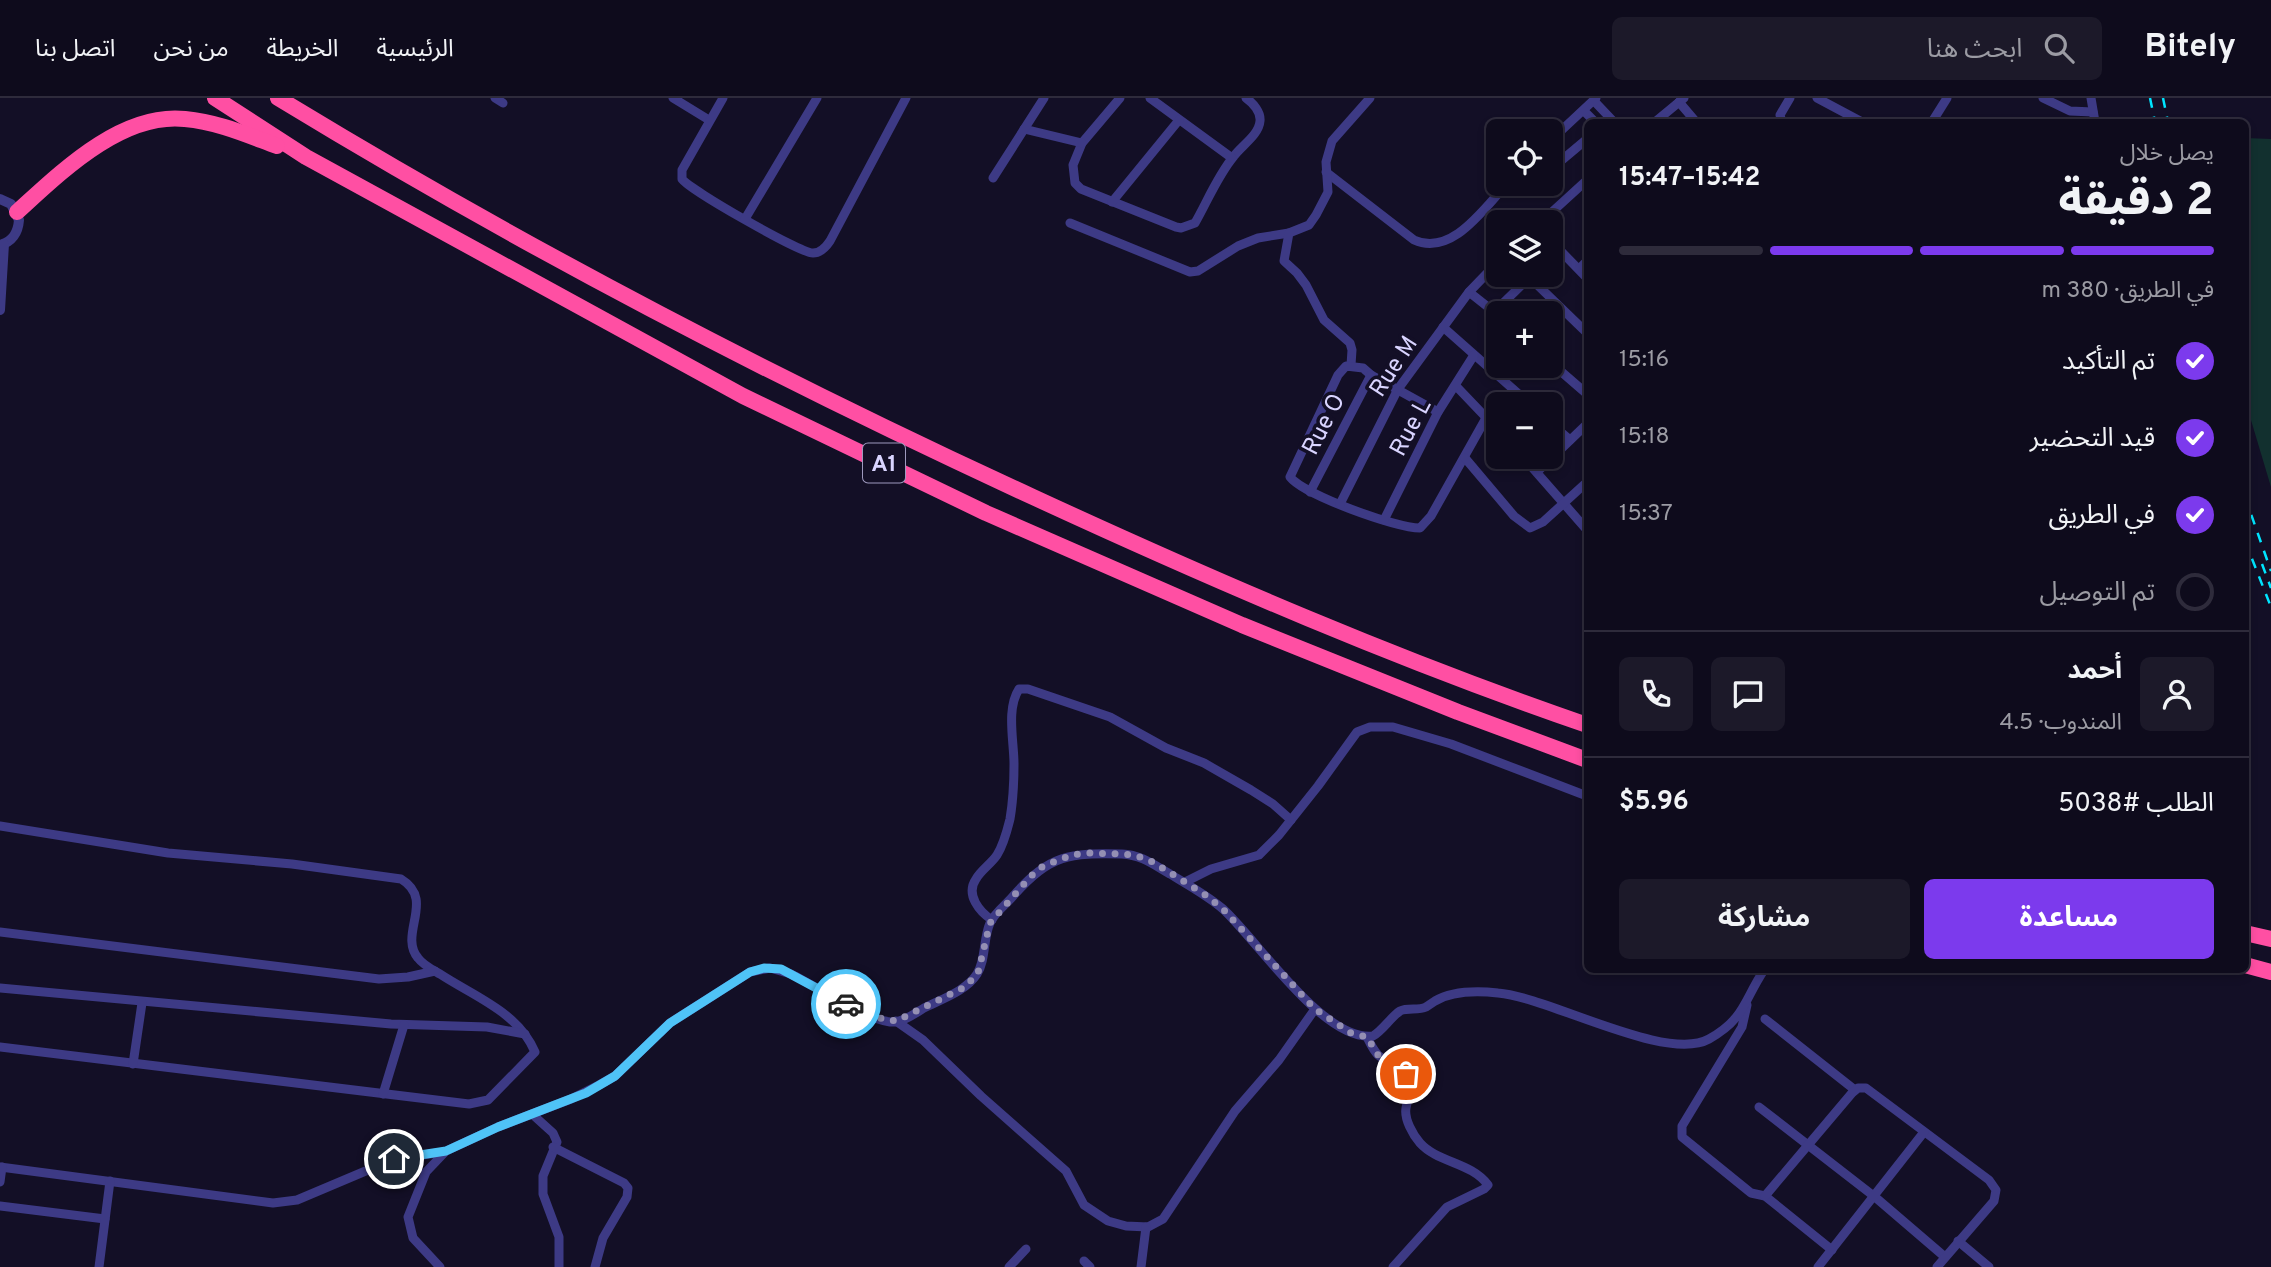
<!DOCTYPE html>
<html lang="ar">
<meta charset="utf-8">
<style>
:root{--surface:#0e0b1c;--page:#1c1929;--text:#f1f3f6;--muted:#9b9ba3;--line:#2e2b3b;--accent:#7c3aed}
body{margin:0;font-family:Overpass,"Noto Sans Arabic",sans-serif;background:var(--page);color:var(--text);direction:rtl;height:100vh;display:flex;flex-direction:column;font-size:26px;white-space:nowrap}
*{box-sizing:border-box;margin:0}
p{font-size:23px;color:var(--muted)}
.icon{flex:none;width:38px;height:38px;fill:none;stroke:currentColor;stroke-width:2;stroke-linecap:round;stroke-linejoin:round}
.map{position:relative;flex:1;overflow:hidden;direction:ltr}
.drawer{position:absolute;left:1584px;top:21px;width:665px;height:854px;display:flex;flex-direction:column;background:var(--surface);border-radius:10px;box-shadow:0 4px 10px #0003,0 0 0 2px var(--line);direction:rtl}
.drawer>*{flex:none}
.buttons{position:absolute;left:1486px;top:21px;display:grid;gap:14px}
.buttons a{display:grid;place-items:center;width:77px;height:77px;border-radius:10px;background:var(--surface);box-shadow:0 4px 10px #0003,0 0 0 2px var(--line);font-size:35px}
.pin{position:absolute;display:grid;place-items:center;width:60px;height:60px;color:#fff;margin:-30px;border:4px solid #fff;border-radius:50%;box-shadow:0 2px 7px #0007}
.courier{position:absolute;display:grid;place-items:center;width:70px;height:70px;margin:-35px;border:5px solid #4fc3f7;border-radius:50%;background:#fff;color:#222;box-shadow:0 2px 9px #0007}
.head em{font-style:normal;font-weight:700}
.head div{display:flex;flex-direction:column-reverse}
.head{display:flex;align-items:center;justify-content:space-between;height:119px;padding:0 35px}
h1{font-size:46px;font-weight:700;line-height:52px}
.bar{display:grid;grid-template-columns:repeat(4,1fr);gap:10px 7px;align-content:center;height:84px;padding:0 35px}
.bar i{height:9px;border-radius:5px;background:var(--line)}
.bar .current{background:var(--accent)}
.bar p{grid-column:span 4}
.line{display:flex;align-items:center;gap:18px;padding:0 35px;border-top:2px solid var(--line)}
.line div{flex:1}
.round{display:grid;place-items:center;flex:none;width:74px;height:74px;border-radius:10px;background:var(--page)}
ol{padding:0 35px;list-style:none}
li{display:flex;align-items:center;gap:21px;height:77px}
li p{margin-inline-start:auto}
li .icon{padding:7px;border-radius:50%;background:var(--accent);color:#fff;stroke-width:4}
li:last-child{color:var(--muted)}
li i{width:38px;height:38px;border:4px solid var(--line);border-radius:50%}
.button{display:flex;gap:14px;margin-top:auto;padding:14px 35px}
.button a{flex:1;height:80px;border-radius:10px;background:var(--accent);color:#fff;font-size:28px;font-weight:700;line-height:80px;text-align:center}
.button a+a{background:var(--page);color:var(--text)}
header{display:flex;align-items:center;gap:42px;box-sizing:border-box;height:98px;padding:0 35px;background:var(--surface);border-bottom:2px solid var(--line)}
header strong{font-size:33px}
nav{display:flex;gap:38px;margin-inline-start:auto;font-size:24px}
.search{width:490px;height:63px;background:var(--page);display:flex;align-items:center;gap:18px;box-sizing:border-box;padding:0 24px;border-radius:10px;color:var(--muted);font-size:26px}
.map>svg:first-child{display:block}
.green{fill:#12302f}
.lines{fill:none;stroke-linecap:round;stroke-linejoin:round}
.minor{stroke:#3d3a85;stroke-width:9}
.tertiary{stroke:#3d3a85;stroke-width:10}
.motorway{stroke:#ff4fa3;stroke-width:16}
.rail{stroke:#00e5ff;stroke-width:2.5;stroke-dasharray:10 9;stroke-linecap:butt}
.done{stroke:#948fb3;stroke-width:7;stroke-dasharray:0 12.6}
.route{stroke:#4fc3f7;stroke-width:9}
.labels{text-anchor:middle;stroke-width:7;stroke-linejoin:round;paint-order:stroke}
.shield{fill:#130f26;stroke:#9e99be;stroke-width:2}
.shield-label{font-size:23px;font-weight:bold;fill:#d9d4ff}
.street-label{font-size:24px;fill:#d9d4ff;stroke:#130f26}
</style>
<header>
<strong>Bitely</strong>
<div class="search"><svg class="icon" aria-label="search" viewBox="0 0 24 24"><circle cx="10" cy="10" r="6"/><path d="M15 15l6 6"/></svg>ابحث هنا</div>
<nav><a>الرئيسية</a><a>الخريطة</a><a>من نحن</a><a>اتصل بنا</a></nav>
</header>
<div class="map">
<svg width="2271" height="1169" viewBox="0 0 2271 1169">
<rect width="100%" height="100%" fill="#130f26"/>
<polygon class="green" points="2245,40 2271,41 2271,389 2245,302"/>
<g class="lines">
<g class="minor">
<polyline points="495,0 503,5"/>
<polyline points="673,0 709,22"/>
<path d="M723,0L682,72V81C690,92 800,155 813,155C821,155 826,149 830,143L906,0"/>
<path d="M1120,0L1082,45L1073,67L1075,85L1081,91L1176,129L1181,130L1195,125C1207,104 1218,77 1234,58C1241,48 1259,37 1260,23C1261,14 1253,5 1246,0"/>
<polyline points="1150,0 1232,60"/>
<polyline points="1817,0 1862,24"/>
<polyline points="2043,0 2070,13 2093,14"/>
<polyline points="2091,0 2095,24"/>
<polyline points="1594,3 1614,24"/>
<polyline points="1679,4 1696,24"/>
<polyline points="1584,13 1595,24"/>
<polyline points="1655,24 1684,0"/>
<polyline points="1782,24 1780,17 1790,0"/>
<polyline points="1932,24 1947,0"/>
<polyline points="1024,31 1082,45"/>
<polyline points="1550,43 1596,0"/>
<polyline points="1550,72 1587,41"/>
<path d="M1326,74L1414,142C1452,159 1484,110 1507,86"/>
<polyline points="993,80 1044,0"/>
<polyline points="1112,104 1179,22"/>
<polyline points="745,121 817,0"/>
<polyline points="1541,124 1587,82"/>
<polyline points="1070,125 1190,174 1198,173 1238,148 1258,140 1289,135"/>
<polyline points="1550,142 1587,180"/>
<polyline points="1579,171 1587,163"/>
<polyline points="1527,177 1587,235"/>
<polyline points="1469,194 1498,217"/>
<polyline points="1494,214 1532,177"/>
<polyline points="1443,229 1530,306"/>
<polyline points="1550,264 1587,296"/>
<polyline points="1351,267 1352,252 1350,245 1324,222 1306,187 1297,175 1284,163 1289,135 1309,127 1316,117 1328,94 1326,64 1332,43 1370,0"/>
<polyline points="1456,288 1498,332"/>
<path d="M1438,314L1371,277L1363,270L1346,268L1338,277L1290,379C1304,397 1396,430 1420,430L1431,418L1486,320"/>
<polyline points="1550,325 1570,342"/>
<polyline points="1523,359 1587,432"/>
<polyline points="1465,360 1514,418 1530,430 1543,424 1587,384"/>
<polyline points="1537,374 1587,326"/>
<polyline points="1310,394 1371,277"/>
<polyline points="1340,406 1398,291 1469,194 1498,164"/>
<polyline points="1384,422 1438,314 1474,257"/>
<path d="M0,728L168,755L292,766L401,781C436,802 398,836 418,860C423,867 433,872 440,876C475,899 518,914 535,954L488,1002L469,1006L0,949"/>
<polyline points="1185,784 1211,771 1259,757 1279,737 1318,688 1357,634 1370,629 1393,629 1451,646 1587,698"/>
<path d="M992,822C980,814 965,797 976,781C981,772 991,766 997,757C1004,746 1007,733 1010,721C1013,703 1014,684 1014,666C1014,643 1006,611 1019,591H1028L1110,619L1166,650L1204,665L1251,692L1273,706L1291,722"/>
<polyline points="0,834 379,881 408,879 435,873"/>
<polyline points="0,890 391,926 487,929 525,936"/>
<polyline points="1747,907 1742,929 1682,1028 1682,1039 1751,1095 1765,1098 1832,1152"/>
<polyline points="1765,921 1855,992"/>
<polyline points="896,923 923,942 981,998 1066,1073 1084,1107 1108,1123 1126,1128 1148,1129 1163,1121 1235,1013 1279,962 1315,911"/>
<path d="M1367,939C1370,945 1373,952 1378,957C1388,966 1401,966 1408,979C1413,991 1408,999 1406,1010C1404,1021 1413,1037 1420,1045C1438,1065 1471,1064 1488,1087L1484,1091L1447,1109L1393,1169"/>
<polyline points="133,966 142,905"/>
<polyline points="383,996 404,927"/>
<polyline points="1759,1009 1875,1099 1945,1159"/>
<polyline points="532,1016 553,1035 557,1044 543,1078 543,1096 559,1139 559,1169"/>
<polyline points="553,1049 624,1085 628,1090 627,1099 603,1140 595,1169"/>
<polyline points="0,1069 273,1105 297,1102 394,1061 444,1054"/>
<polyline points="0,1084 2,1069"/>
<polyline points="1765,1098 1852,995 1858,990 1866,990 1989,1082 1996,1092 1994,1103 1937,1169"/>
<polyline points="0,1108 105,1121"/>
<polyline points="1958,1143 1989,1169"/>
<polyline points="1084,1163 1090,1169"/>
<polyline points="99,1169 110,1083"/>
<path d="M440,1169L413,1140L408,1119L426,1074L446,1053L498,1029L571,1001L599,987L615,978L670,925L750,874L770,870L791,876C818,889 862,920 890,924C902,925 914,916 924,910C942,901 966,893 977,876C986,862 983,841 990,825C995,814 1007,806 1014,797C1051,756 1069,755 1122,756C1142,757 1154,767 1170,776C1188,787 1207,797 1223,811C1258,843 1324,944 1373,938C1383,932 1390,920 1400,913C1408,909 1418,913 1426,909C1429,907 1432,905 1435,903C1452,893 1479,893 1498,895C1549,899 1666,965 1709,941C1745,921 1744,902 1764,872"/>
<polyline points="1009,1169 1026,1151"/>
<polyline points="1141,1169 1146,1129"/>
<polyline points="1818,1169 1924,1034"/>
</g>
<g class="tertiary">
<path d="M0,101L11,106L19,122C18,135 13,143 0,147"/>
<polyline points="0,212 4,146"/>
</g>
<g class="motorway">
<polyline points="215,0 306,59 743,298 986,415 1242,527 1458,614 1587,662"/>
<path d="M278,0C521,148 774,280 1033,399C1215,483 1398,562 1587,627"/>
<path d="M17,114C60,75 121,14 185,21C218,24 247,37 277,48"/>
<polyline points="2245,835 2271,841"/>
<polyline points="2245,867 2271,874"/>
</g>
<g class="rail">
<polyline points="2150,0 2155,24"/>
<polyline points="2163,0 2168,24"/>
<polyline points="2245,399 2271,473"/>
<polyline points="2245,443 2271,509"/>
<polyline points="2262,466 2271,490"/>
</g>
</g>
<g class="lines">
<polyline class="done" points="846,906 875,919 896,923 965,889 978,875 990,825 1031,778 1043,768 1072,757 1088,755 1122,756 1135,757 1153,764 1204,796 1223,811 1315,911 1351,935 1367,939 1378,957 1398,968 1406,976"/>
<polyline class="route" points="394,1061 446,1053 498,1029 586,995 615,978 670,925 750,874 764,870 781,871 846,906"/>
</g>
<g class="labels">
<rect class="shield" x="863" y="345.5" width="42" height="39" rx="5"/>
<g class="shield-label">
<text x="884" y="373">A1</text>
</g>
<g class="street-label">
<text transform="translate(1393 268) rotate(-57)" y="8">Rue M</text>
<text transform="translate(1323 326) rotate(-63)" y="8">Rue O</text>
<text transform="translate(1410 329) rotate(-62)" y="8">Rue L</text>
</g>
</g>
</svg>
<div class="buttons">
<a><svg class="icon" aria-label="locate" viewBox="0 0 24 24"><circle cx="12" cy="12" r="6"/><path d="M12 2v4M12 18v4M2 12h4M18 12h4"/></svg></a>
<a><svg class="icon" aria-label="layers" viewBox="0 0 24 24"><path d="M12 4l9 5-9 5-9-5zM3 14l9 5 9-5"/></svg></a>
<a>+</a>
<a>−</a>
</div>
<div class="pin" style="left:1406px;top:976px;background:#ea580c"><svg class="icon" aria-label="bag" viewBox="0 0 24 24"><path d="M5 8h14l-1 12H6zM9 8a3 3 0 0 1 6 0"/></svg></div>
<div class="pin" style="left:394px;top:1061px;background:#1f2937"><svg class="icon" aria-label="home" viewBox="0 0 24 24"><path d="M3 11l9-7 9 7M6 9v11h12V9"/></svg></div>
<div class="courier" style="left:846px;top:906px"><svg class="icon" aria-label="car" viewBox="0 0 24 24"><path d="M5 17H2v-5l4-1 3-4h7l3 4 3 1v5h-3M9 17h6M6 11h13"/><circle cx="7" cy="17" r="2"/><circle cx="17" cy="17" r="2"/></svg></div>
<section class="drawer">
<div class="head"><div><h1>2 دقيقة</h1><p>يصل خلال</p></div><em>15:42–15:47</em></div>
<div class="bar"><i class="current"></i><i class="current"></i><i class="current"></i><i></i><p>في الطريق · 380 m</p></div>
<ol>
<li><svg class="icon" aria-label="check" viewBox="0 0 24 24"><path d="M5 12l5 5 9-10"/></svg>تم التأكيد<p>15:16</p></li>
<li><svg class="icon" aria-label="check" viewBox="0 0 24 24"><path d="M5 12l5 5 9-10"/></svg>قيد التحضير<p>15:18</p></li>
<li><svg class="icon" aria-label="check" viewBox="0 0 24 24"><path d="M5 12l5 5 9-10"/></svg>في الطريق<p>15:37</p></li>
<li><i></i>تم التوصيل</li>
</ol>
<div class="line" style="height:126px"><a class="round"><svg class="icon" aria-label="person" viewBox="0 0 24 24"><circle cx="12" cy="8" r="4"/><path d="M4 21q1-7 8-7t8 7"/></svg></a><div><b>أحمد</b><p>المندوب · 4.5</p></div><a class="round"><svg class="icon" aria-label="chat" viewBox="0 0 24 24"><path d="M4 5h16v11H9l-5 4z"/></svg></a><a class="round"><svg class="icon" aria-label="phone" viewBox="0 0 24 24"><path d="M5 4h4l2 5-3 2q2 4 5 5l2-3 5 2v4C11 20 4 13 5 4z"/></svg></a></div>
<div class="line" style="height:91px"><div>الطلب #5038</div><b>$5.96</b></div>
<div class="button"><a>مساعدة</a><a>مشاركة</a></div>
</section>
</div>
